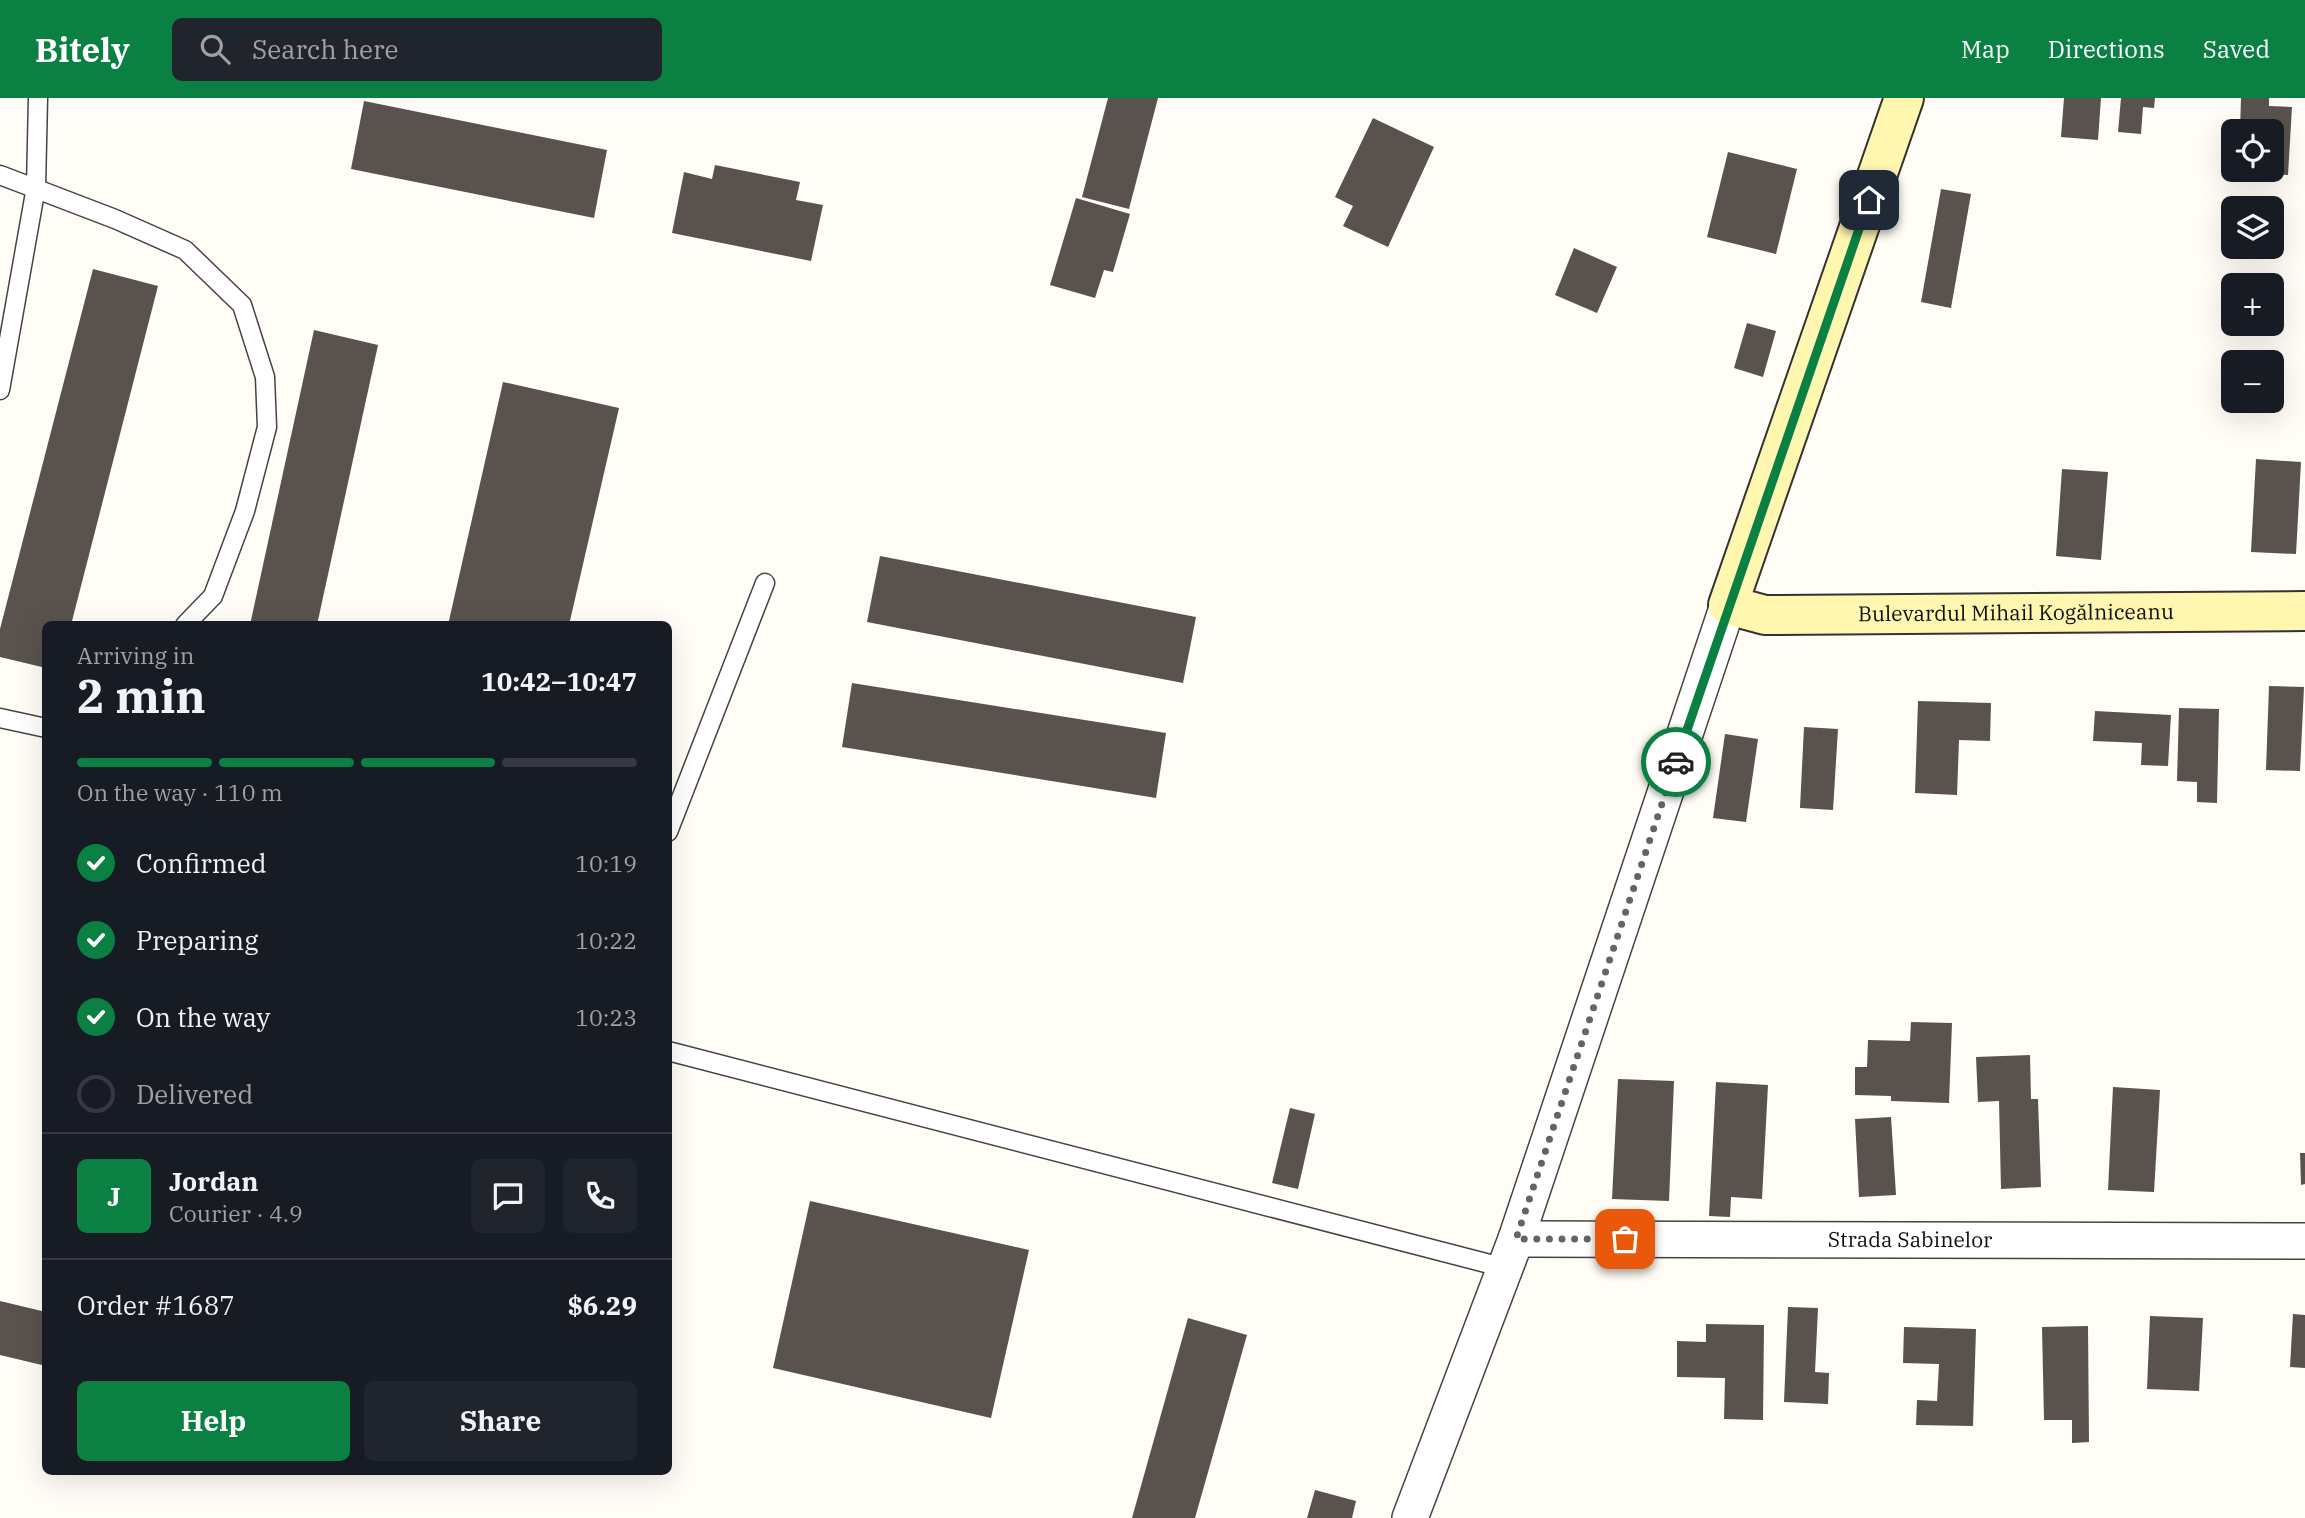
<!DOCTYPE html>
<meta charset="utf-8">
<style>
:root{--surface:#171b24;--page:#20242c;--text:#f1f3f6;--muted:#9ea1a6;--line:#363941;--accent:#0b8043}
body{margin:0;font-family:"IBM Plex Serif",serif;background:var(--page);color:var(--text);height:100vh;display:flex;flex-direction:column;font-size:26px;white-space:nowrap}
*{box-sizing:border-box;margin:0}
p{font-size:23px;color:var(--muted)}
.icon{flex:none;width:38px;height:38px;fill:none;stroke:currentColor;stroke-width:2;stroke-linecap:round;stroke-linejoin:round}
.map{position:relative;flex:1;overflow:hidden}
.sheet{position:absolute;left:42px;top:523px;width:630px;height:854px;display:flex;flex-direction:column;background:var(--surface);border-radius:10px;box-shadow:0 7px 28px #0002}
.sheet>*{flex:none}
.controls{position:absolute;left:2221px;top:21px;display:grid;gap:14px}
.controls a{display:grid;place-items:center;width:63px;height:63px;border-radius:10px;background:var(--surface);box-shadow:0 7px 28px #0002;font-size:35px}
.pin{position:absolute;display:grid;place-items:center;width:60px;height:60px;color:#fff;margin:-30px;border-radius:14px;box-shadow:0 4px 10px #0006}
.courier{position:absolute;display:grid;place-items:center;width:70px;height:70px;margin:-35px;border:5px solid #0b8043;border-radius:50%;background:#fff;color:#222;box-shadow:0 2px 9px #0007}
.head em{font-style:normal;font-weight:700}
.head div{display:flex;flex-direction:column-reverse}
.head{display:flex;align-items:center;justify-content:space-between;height:119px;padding:0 35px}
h1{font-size:46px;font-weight:700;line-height:52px}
.bar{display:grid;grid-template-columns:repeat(4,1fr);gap:10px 7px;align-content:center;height:84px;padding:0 35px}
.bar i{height:9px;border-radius:5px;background:var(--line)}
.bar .active{background:var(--accent)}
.bar p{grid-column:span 4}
.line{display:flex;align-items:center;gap:18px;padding:0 35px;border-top:2px solid var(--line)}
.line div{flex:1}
.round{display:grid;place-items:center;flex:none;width:74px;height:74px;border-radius:10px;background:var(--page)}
ol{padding:0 35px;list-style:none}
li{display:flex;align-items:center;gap:21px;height:77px}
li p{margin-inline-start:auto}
li .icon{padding:7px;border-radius:50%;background:var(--accent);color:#fff;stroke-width:4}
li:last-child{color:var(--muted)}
li i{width:38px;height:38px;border:4px solid var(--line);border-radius:50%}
.cta{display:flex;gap:14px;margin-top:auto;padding:14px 35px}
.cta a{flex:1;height:80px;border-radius:10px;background:var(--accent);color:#fff;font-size:28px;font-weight:700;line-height:80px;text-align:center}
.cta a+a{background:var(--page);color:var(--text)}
header{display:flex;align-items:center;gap:42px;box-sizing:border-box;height:98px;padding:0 35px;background:var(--accent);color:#fff}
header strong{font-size:33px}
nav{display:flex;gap:38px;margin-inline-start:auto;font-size:24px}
.search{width:490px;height:63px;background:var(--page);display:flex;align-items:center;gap:18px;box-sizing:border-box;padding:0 24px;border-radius:10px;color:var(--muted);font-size:26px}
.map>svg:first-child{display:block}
.building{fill:#5a524d}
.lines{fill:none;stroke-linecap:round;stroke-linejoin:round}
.service-casing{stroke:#444;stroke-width:21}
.minor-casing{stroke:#444;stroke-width:38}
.secondary-casing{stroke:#333;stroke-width:42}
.service{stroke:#fff;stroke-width:18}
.minor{stroke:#fff;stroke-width:35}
.secondary{stroke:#fff6b0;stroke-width:38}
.done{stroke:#646461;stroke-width:7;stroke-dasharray:0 12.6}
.route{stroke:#0b8043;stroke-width:9}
.labels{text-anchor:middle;stroke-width:7;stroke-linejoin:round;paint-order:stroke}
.street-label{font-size:21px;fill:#111;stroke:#fff}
</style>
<header>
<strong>Bitely</strong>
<div class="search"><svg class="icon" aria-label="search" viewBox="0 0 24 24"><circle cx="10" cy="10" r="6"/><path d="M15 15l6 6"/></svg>Search here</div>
<nav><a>Map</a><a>Directions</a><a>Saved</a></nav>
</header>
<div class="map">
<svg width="2305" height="1420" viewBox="0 0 2305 1420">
<rect width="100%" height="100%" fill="#fffdf5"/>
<g class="building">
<polygon points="1108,0 1158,0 1129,111 1082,99"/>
<polygon points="2064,0 2101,0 2098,42 2061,39"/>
<polygon points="2121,0 2155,0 2154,10 2143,9 2141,36 2118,34"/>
<polygon points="2241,0 2269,0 2269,8 2292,9 2288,77 2238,74 2238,72 2272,72 2272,33 2240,33"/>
<polygon points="364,3 607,52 594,120 351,71"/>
<polygon points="1373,20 1434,49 1388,149 1343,128 1353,108 1335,99"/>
<polygon points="1728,54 1797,71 1776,156 1707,139"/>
<polygon points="715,67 800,84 796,102 823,107 811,163 672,135 684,74 712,81"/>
<polygon points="1941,91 1971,96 1951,210 1921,204"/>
<polygon points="1076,100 1130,116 1113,174 1104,172 1095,200 1050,187"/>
<polygon points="1574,150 1617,169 1597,215 1555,197"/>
<polygon points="93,171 158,188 71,527 46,527 46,570 0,559 0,531"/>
<polygon points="1747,225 1776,233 1763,279 1734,270"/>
<polygon points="314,232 378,247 317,527 250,527"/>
<polygon points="503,284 619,310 569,527 448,527"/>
<polygon points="2256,361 2301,364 2296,456 2251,454"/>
<polygon points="2062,371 2108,374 2101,462 2056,458"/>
<polygon points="880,458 1196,519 1183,585 867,524"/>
<polygon points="852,585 1166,635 1156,700 842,649"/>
<polygon points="2269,588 2304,589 2300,673 2266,672"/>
<polygon points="1918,603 1991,605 1990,643 1959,642 1957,697 1915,695"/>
<polygon points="2179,610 2219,611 2217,705 2197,704 2197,684 2177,683"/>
<polygon points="2095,613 2171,617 2168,668 2141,667 2142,645 2093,643"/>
<polygon points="1804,629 1838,631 1833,712 1800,710"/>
<polygon points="1725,636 1758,641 1746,724 1713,720"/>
<polygon points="1911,924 1952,925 1949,1005 1891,1003 1891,998 1855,997 1855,969 1867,969 1868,942 1910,943"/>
<polygon points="2030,957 2031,1001 2038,1001 2041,1089 2001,1091 1999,1003 1978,1004 1976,959"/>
<polygon points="1618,981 1674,983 1669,1103 1612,1101"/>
<polygon points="1716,984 1768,987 1762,1101 1731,1099 1730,1119 1709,1118"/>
<polygon points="2113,989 2160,992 2154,1094 2108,1092"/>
<polygon points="1290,1010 1315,1016 1298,1091 1272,1085"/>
<polygon points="1891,1019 1896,1097 1859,1099 1855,1021"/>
<polygon points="2300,1055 2305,1055 2305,1086 2301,1087"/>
<polygon points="810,1103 1029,1152 991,1320 773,1270"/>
<polygon points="0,1203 46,1214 46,1268 0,1257"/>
<polygon points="1788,1209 1818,1210 1815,1274 1829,1275 1828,1306 1784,1304"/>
<polygon points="2293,1216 2305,1217 2305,1270 2290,1269"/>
<polygon points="2150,1218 2203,1220 2199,1293 2147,1291"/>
<polygon points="1188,1220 1247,1237 1195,1420 1132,1420"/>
<polygon points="1706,1226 1764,1227 1763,1322 1724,1321 1725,1280 1677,1279 1677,1243 1706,1244"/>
<polygon points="2088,1228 2089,1344 2072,1345 2072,1322 2044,1322 2042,1229"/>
<polygon points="1904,1229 1976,1231 1973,1328 1916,1327 1917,1302 1937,1303 1939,1266 1903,1265"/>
<polygon points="1315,1392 1356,1403 1352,1420 1307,1420"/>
</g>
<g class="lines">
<defs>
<g id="service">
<polyline points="0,77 115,121 185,152 242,207 265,279 267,329 245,413 213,498 185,527"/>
<polyline points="0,292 36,89 38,0"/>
<polyline points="0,620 46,630"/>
<polyline points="668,734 765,485"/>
<polyline points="668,953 1505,1170"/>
</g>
<g id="minor">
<path id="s1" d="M1516,1141L2305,1143"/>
<polyline points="1410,1420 1516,1141 1728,507"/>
</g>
<g id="secondary">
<path id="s2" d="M1904,0L1728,507L1765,517L2305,513"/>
</g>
</defs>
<use href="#service" class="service-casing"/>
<use href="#minor" class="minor-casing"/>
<use href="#secondary" class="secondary-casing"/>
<use href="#service" class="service"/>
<use href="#minor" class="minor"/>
<use href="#secondary" class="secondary"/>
</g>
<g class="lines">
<polyline class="done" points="1625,1141 1516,1141 1676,664"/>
<polyline class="route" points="1676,664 1869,102"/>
</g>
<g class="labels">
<g class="street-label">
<text dy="7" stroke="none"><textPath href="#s2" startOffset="826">Bulevardul Mihail Kogălniceanu</textPath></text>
<text dy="7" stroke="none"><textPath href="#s1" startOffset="394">Strada Sabinelor</textPath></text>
</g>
</g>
</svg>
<div class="controls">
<a><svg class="icon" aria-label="locate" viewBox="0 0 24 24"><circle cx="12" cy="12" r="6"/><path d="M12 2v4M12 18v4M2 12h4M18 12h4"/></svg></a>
<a><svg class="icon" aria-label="layers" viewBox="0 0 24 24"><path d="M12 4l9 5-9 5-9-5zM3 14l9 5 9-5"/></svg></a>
<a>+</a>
<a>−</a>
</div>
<div class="pin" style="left:1625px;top:1141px;background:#ea580c"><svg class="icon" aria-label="bag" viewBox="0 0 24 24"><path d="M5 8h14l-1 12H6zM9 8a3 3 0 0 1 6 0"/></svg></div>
<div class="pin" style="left:1869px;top:102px;background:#1f2937"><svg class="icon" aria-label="home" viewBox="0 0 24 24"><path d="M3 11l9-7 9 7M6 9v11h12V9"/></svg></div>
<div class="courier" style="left:1676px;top:664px"><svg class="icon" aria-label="car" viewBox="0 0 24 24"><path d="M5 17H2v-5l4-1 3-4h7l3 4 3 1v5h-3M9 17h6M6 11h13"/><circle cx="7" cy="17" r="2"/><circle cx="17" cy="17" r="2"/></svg></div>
<section class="sheet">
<div class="head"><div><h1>2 min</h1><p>Arriving in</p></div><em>10:42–10:47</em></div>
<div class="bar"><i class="active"></i><i class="active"></i><i class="active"></i><i></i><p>On the way · 110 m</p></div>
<ol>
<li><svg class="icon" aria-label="check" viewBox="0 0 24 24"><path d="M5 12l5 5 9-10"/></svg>Confirmed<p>10:19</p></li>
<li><svg class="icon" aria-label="check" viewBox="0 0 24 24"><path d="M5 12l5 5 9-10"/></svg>Preparing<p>10:22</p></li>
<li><svg class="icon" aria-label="check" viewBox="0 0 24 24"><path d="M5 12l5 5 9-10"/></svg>On the way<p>10:23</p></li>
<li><i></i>Delivered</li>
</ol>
<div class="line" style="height:126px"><b class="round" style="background:var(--accent);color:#fff">J</b><div><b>Jordan</b><p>Courier · 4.9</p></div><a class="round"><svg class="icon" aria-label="chat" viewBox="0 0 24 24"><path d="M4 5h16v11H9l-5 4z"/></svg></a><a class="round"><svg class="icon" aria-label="phone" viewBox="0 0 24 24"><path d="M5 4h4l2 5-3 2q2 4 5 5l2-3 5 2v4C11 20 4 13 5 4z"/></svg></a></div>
<div class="line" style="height:91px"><div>Order #1687</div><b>$6.29</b></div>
<div class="cta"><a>Help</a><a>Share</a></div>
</section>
</div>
